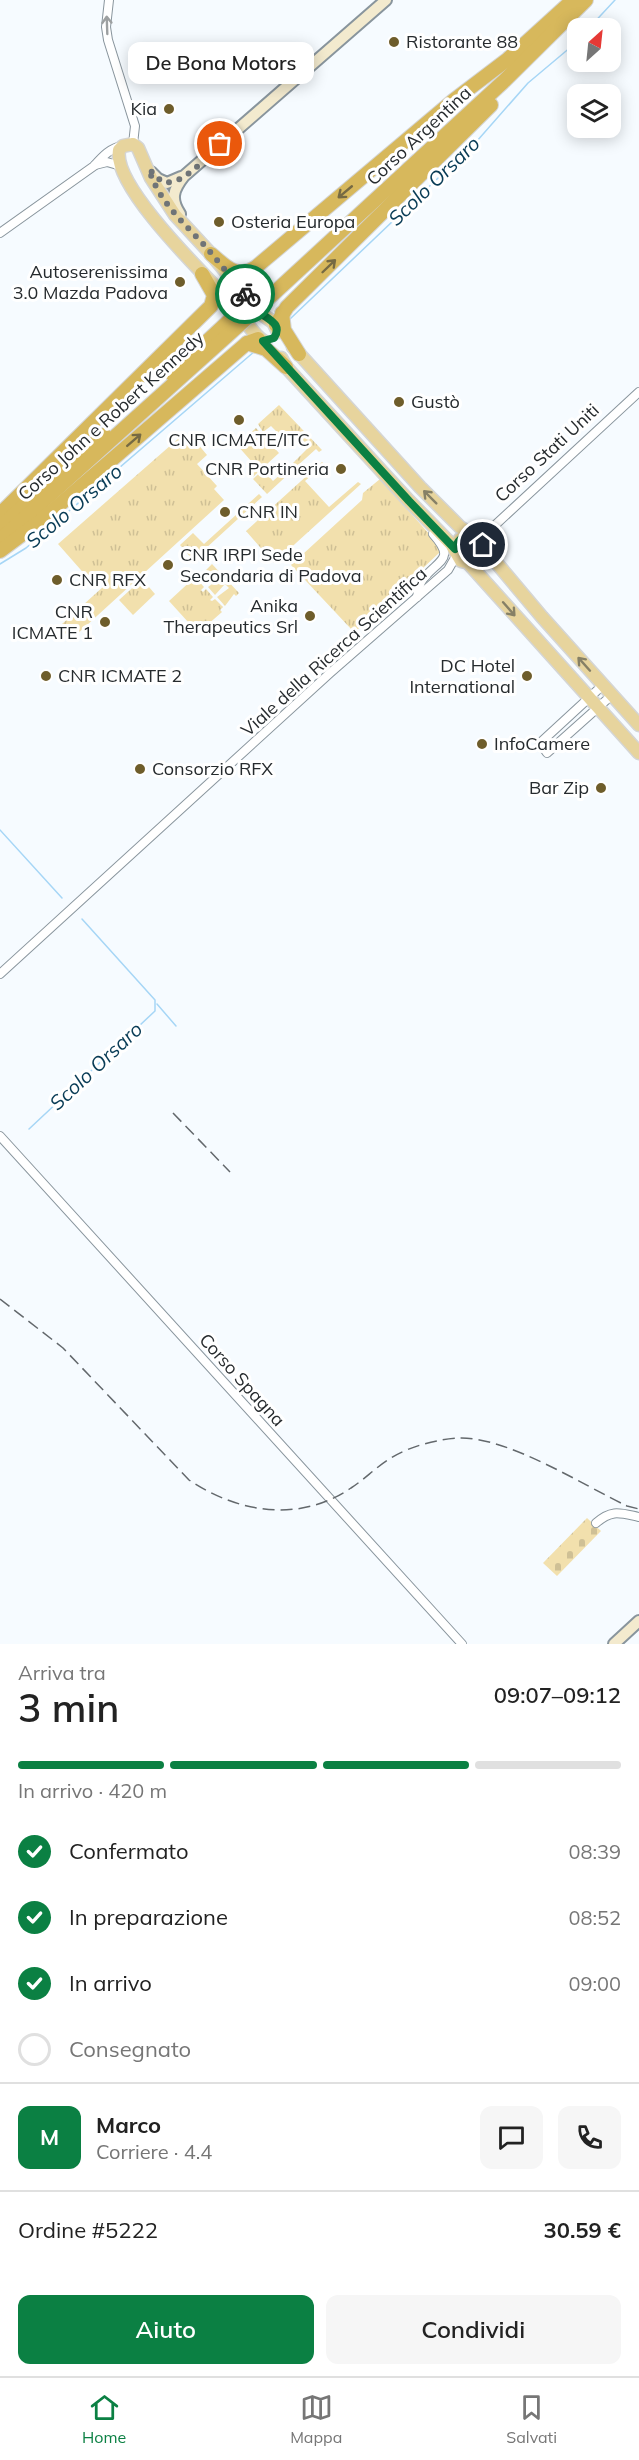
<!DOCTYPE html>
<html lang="it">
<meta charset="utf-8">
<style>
:root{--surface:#fff;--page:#f6f6f6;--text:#222;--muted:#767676;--line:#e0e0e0;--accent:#0b8043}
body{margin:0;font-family:Mulish,sans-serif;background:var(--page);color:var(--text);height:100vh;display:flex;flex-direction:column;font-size:22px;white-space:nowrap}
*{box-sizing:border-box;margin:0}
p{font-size:20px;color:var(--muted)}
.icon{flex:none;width:33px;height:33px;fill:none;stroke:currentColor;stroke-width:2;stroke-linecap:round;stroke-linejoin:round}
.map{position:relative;height:1644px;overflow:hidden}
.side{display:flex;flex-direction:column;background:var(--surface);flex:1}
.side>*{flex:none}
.needle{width:39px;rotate:27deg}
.buttons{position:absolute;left:567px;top:18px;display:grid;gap:12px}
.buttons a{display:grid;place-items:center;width:54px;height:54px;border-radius:12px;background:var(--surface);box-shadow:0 3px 15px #0003;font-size:30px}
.pin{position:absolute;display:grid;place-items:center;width:51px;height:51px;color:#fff;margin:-26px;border:3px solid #fff;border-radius:50%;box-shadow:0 2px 6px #0007}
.courier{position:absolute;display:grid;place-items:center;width:60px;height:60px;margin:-30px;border:4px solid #0b8043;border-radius:50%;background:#fff;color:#222;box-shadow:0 2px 8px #0007}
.bubble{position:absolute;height:42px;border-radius:12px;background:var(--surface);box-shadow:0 3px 15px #0003;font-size:20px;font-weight:600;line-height:42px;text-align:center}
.overview em{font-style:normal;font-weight:600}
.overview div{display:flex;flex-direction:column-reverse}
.overview{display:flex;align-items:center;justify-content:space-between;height:102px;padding:0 18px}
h1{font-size:39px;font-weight:600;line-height:45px}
.bar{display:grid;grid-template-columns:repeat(4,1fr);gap:9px 6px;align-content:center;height:72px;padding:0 18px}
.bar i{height:8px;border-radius:4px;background:var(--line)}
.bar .on{background:var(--accent)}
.bar p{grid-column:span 4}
.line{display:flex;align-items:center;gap:15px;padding:0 18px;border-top:2px solid var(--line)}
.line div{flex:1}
.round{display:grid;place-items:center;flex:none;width:63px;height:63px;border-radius:12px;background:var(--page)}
ol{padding:0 18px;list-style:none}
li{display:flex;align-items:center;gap:18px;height:66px}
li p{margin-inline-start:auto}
li .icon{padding:6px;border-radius:50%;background:var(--accent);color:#fff;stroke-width:4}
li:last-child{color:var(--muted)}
li i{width:33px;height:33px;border:3px solid var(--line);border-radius:50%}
.cta{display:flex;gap:12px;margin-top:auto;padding:12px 18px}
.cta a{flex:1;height:69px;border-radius:12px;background:var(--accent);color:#fff;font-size:24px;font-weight:600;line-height:69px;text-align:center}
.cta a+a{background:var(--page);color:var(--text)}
.menu{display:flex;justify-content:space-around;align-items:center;height:84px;border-top:2px solid var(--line);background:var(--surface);font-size:16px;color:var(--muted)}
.menu a{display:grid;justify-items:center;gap:3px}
.menu .on{color:var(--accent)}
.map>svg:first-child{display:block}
.grass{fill:url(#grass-tufts)}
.cemetery{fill:url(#cemetery-stones)}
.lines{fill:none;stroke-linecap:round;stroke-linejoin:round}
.stream{stroke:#a6d6f6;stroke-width:1.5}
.street-casing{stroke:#89959d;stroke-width:10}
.secondary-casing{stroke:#89959d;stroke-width:14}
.primary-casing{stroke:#d4d5d5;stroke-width:15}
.highway-casing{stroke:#d4d5d5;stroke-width:16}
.street{stroke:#fff;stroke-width:8}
.secondary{stroke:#f3eace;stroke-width:10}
.primary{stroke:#e7d49d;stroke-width:12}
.highway{stroke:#d7b85c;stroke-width:14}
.rail{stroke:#63686c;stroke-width:1.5;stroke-dasharray:12 6;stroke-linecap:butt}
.highway-bridge-casing{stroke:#d4d5d5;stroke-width:16;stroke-linecap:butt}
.highway-bridge{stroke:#d7b85c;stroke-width:14}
.oneway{stroke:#9da0a1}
.oneway2{stroke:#766a43}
.oneway3{stroke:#868066}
.done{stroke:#6f7477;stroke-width:6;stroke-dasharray:0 10.8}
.route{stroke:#0b8043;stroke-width:8}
.poi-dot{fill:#6e5d2b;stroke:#fff;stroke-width:2}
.labels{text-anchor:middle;stroke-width:6;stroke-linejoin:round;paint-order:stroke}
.poi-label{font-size:18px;fill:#262b2e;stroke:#fff;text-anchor:start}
.street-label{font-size:18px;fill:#262b2e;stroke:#fff}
.water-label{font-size:20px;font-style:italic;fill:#093c56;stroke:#fff}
</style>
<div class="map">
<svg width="639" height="1644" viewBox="0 0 639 1644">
<defs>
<pattern id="grass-tufts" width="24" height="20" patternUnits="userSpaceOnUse" patternTransform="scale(1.5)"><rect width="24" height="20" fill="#f2e0ad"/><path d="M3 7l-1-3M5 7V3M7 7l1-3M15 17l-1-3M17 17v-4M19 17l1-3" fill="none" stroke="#cfc095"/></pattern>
<pattern id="cemetery-stones" width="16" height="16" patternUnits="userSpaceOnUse" patternTransform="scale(1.5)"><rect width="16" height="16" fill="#f2e0ad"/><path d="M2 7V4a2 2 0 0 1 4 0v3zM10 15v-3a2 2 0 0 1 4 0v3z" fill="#cfc095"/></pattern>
</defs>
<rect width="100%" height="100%" fill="#f6fbff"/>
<g class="grass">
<polygon points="279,405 322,450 319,452 316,449 296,467 292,464 309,447 298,435 284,448 279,443 276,445 273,442 280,435 271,426 263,432 258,424"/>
<polygon points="256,428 279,453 253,477 252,462 237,445"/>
<polygon points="192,437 207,455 197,464 217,486 214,489 224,500 75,636 72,633 68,636 62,630 62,624 104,586 100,582 95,586 58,544 179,438 184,444"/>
<polygon points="322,462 324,464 305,481 329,507 358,482 361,484 274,563 246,531"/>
<polygon points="291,465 294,469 267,494 253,479 263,470 273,481"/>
<polygon points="380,479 440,546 439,553 356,631 354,629 352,630 291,565 362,500 363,493"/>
<polygon points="259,494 262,497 193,560 180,545 193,533 204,544"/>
<polygon points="212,564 239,593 236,596 234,594 225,606 217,597 229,588 225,584 215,595 208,587 220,578 216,574 206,585 199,577"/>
<polygon points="195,577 204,587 201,590 203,592 206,589 213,597 210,600 212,601 215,599 223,607 220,610 222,612 198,633 169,601"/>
<polygon points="142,579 155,594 133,615 119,600"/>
</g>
<polygon class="cemetery" points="587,1518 601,1531 557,1576 543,1563"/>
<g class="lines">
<g class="stream">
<polyline points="589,28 615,0"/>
<polyline points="290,319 477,141 528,83 578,41"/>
<polyline points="0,564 26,548 255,351"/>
<polyline points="0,830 62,898"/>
<polyline points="157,1004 176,1026"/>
<polyline points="29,1129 155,1011 155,1000 82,919"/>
</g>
<defs>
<g id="street">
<polyline points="109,0 106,27 108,40 135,126 133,144"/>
<polyline points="95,165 107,162 121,166"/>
<path d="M0,233L94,166C102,157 111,147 123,146"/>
<polyline points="480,539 639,392"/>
<path d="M417,597C418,591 419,584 423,579C439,559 456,560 433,534"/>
<polyline points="603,685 540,743 547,753 612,695"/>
<polyline points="0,974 330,673 448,570 456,556"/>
<polyline points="0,1136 462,1644"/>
<path d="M596,1523C612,1509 620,1513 639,1517"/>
</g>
<g id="secondary">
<polyline points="151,172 158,179 167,183 181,177"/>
<path d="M180,214C170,199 173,190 184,176L386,0"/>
<polyline points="614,1644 639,1621"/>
</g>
<g id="primary">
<path d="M265,342C252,335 245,318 235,307C209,279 112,187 119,150L123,146L133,144L138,148L151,178L175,215L211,254L260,313L273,322L278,332"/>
<polyline points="293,347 420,487 460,527 474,536"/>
<path d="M281,358L286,367L409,501L451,544L461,561L474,564C483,560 486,552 482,542L470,535L460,539L455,549"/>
<polyline points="484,548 542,617 639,725"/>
<polyline points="470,565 639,753"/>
</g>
<g id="highway">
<path d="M211,254C226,266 236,280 256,267L454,100L508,59L573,0"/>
<polyline points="273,294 503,82 586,0"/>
<polyline points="282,313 284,330 299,354"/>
<polyline points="276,325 287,307 491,105"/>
<polyline points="247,343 266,349 286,367"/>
<polyline points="172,374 232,318"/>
<polyline points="0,514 211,306 214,295 202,274"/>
<polyline points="0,527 104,435"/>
<polyline points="0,540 239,325"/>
<polyline points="0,551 43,519 247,343 258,339"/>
</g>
</defs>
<use href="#street" class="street-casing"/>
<use href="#secondary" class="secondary-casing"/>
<use href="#primary" class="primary-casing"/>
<use href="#highway" class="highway-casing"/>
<use href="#street" class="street"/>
<use href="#secondary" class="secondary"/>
<use href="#primary" class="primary"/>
<use href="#highway" class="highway"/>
<g class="rail">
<polyline points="173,1113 230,1172"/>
<path d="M0,1299L63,1348L189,1480C238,1513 300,1523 351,1488C365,1479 376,1467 391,1458C410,1446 438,1439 460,1438C508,1437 583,1485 627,1506L639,1509"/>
</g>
<defs>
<g id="highway-bridge">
<polyline points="232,318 267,287"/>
<polyline points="239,325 273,294"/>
</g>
</defs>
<use href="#highway-bridge" class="highway-bridge-casing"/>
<use href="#highway-bridge" class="highway-bridge"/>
</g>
<defs><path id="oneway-shaft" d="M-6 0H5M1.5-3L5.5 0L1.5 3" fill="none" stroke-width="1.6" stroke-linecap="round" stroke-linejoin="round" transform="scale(1.5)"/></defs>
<use class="oneway" href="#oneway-shaft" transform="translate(107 25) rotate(-92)"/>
<g class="oneway2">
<use href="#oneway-shaft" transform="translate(345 192) rotate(140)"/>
<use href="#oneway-shaft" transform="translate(329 266) rotate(-44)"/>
<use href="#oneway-shaft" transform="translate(134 440) rotate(-41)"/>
</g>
<g class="oneway3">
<use href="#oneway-shaft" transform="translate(430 497) rotate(-135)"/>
<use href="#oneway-shaft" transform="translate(509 609) rotate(49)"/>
<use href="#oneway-shaft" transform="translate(584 664) rotate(-132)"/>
</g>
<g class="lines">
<path class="done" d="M220,144C206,157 184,186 162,182L149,169C158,201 185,224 206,247C219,262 232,279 245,294"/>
<path class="route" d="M245,294C250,301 255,309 262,314C271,321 282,325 274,338L263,341L409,501L455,549C458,538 467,533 477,537L483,545"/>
</g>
<g class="poi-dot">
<circle cx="394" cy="42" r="6"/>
<circle cx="169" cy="109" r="6"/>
<circle cx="219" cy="222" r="6"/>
<circle cx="180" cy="282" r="6"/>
<circle cx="399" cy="402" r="6"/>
<circle cx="239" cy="420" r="6"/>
<circle cx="341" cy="469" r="6"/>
<circle cx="225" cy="512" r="6"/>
<circle cx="168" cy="565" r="6"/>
<circle cx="57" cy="580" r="6"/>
<circle cx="310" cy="616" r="6"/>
<circle cx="105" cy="622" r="6"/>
<circle cx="46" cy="676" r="6"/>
<circle cx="527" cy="676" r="6"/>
<circle cx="482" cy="744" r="6"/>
<circle cx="140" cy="769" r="6"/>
<circle cx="601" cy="788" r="6"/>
</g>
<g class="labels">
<g class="poi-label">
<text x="406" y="48">Ristorante 88</text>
<text x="157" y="115" text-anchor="end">Kia</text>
<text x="231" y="228">Osteria Europa</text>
<text x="168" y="278" text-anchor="end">Autoserenissima<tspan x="168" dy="21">3.0 Mazda Padova</tspan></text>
<text x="411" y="408">Gustò</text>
<text x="239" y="446" text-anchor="middle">CNR ICMATE/ITC</text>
<text x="329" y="475" text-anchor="end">CNR Portineria</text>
<text x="237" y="518">CNR IN</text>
<text x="180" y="561">CNR IRPI Sede<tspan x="180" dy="21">Secondaria di Padova</tspan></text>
<text x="69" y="586">CNR RFX</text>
<text x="298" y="612" text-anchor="end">Anika<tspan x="298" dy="21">Therapeutics Srl</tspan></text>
<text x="93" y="618" text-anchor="end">CNR<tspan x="93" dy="21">ICMATE 1</tspan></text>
<text x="515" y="672" text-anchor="end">DC Hotel<tspan x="515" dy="21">International</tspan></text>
<text x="58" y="682">CNR ICMATE 2</text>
<text x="494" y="750">InfoCamere</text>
<text x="152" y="775">Consorzio RFX</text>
<text x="589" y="794" text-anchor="end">Bar Zip</text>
</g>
<g class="street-label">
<text transform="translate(419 136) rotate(-43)" y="6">Corso Argentina</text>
<text transform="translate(111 416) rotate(-42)" y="6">Corso John e Robert Kennedy</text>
<text transform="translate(547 453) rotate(-43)" y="6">Corso Stati Uniti</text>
<text transform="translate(334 652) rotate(-42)" y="6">Viale della Ricerca Scientifica</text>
<text transform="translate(242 1380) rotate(48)" y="6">Corso Spagna</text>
</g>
<g class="water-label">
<text transform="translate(434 181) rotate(-44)" y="7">Scolo Orsaro</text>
<text transform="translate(74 506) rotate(-40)" y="7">Scolo Orsaro</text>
<text transform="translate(96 1066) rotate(-43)" y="7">Scolo Orsaro</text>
</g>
</g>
</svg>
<div class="buttons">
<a><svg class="needle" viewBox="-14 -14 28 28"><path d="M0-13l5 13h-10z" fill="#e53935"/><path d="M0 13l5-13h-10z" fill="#767676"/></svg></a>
<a><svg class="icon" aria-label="layers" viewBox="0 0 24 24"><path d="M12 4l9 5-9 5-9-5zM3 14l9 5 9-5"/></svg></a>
</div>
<div class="pin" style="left:220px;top:144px;background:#ea580c"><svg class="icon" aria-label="bag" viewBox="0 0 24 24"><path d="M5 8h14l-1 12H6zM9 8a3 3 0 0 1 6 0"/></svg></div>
<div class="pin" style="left:483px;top:545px;background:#1f2937"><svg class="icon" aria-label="home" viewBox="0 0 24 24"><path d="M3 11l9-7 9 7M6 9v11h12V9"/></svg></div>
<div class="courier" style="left:245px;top:294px"><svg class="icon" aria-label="bike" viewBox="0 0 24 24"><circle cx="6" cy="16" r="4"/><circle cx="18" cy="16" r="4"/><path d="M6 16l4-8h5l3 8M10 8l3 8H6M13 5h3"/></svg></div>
<div class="bubble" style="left:128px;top:42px;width:186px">De Bona Motors</div>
</div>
<section class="side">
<div class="overview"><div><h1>3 min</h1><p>Arriva tra</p></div><em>09:07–09:12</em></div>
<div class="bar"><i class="on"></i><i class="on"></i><i class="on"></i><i></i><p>In arrivo · 420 m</p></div>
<ol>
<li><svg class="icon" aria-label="check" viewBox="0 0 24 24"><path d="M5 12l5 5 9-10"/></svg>Confermato<p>08:39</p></li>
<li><svg class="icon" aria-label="check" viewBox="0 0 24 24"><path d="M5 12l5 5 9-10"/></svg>In preparazione<p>08:52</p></li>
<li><svg class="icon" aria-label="check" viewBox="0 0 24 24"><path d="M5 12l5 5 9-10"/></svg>In arrivo<p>09:00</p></li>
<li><i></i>Consegnato</li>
</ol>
<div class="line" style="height:108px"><b class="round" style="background:var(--accent);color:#fff">M</b><div><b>Marco</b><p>Corriere · 4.4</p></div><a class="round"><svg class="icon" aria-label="chat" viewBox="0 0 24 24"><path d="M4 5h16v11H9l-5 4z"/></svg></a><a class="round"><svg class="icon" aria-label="phone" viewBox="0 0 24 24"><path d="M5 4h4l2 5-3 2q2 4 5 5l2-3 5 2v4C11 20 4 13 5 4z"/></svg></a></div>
<div class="line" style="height:78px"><div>Ordine #5222</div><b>30.59 €</b></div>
<div class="cta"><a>Aiuto</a><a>Condividi</a></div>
</section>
<nav class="menu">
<a class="on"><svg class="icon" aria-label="home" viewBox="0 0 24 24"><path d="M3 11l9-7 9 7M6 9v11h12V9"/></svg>Home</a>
<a><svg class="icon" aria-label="map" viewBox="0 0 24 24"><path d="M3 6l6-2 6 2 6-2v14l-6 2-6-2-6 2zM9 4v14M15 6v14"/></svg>Mappa</a>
<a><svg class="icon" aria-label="saved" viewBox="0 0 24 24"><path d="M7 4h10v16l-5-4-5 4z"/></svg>Salvati</a>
</nav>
